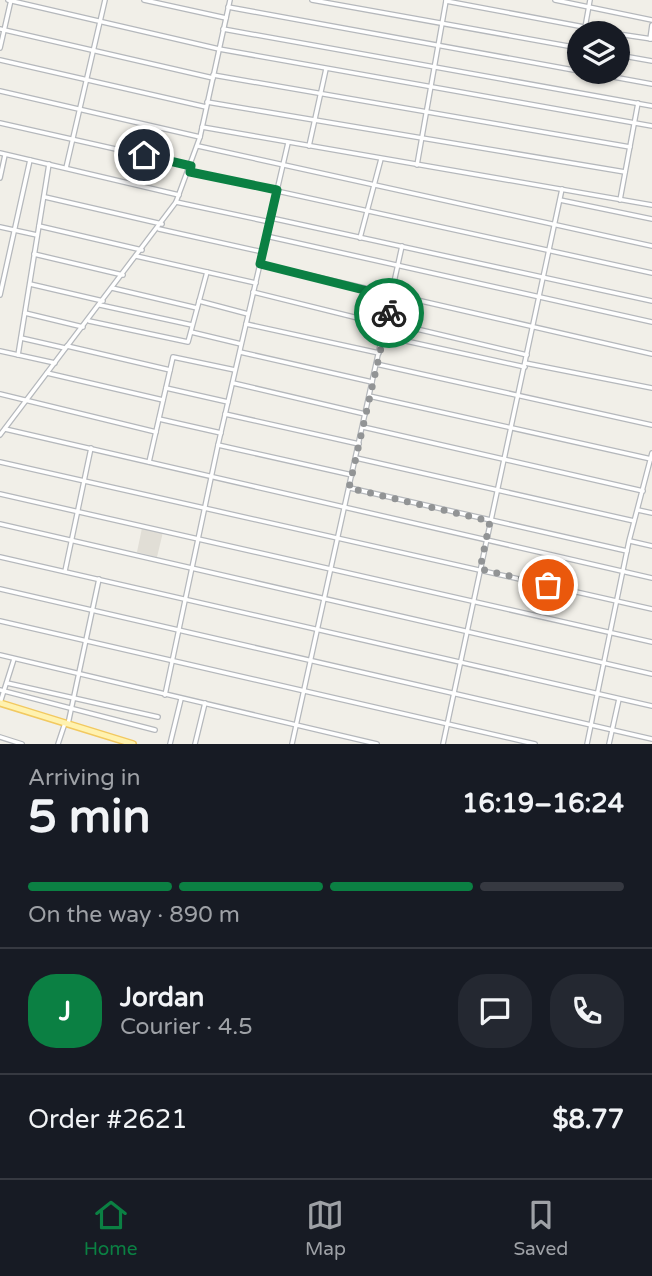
<!DOCTYPE html>
<meta charset="utf-8">
<style>
:root{--surface:#171b24;--page:#242831;--text:#f1f3f6;--muted:#9ea1a6;--line:#363941;--accent:#0b8043}
body{margin:0;font-family:"Varela Round",sans-serif;background:var(--page);color:var(--text);height:100vh;display:flex;flex-direction:column;font-size:26px;white-space:nowrap}
*{box-sizing:border-box;margin:0}
p{font-size:23px;color:var(--muted)}
.icon{flex:none;width:38px;height:38px;fill:none;stroke:currentColor;stroke-width:2;stroke-linecap:round;stroke-linejoin:round}
.map{position:relative;height:744px;overflow:hidden}
.sheet{display:flex;flex-direction:column;background:var(--surface);flex:1}
.sheet>*{flex:none}
.fabs{position:absolute;left:567px;top:21px;display:grid;gap:14px}
.fabs a{display:grid;place-items:center;width:63px;height:63px;border-radius:50%;background:var(--surface);box-shadow:0 2px 5px #0004;font-size:35px}
.pin{position:absolute;display:grid;place-items:center;width:60px;height:60px;color:#fff;margin:-30px;border:4px solid #fff;border-radius:50%;box-shadow:0 2px 7px #0007}
.courier{position:absolute;display:grid;place-items:center;width:70px;height:70px;margin:-35px;border:5px solid #0b8043;border-radius:50%;background:#fff;color:#222;box-shadow:0 2px 9px #0007}
.headline em{font-style:normal;font-weight:700}
.headline div{display:flex;flex-direction:column-reverse}
.headline{display:flex;align-items:center;justify-content:space-between;height:119px;padding:0 28px}
h1{font-size:46px;font-weight:700;line-height:52px}
.bar{display:grid;grid-template-columns:repeat(4,1fr);gap:10px 7px;align-content:center;height:84px;padding:0 28px}
.bar i{height:9px;border-radius:5px;background:var(--line)}
.bar .selected{background:var(--accent)}
.bar p{grid-column:span 4}
.line{display:flex;align-items:center;gap:18px;padding:0 28px;border-top:2px solid var(--line)}
.line div{flex:1}
.round{display:grid;place-items:center;flex:none;width:74px;height:74px;border-radius:28px;background:var(--page)}
.tabs{display:flex;justify-content:space-around;align-items:center;height:98px;border-top:2px solid var(--line);background:var(--surface);font-size:19px;color:var(--muted)}
.tabs a{display:grid;justify-items:center;gap:4px}
.tabs .selected{color:var(--accent)}
.map>svg:first-child{display:block}
.education{fill:#e1ded6}
.lines{fill:none;stroke-linecap:round;stroke-linejoin:round}
.minor-casing{stroke:#b5b8bc;stroke-width:6}
.major-casing{stroke:#f2c960;stroke-width:8}
.minor{stroke:#fff;stroke-width:3.5}
.major{stroke:#fff2af;stroke-width:5}
.done{stroke:#929495;stroke-width:7;stroke-dasharray:0 12.6}
.route{stroke:#0b8043;stroke-width:9}
</style>
<div class="map">
<svg width="652" height="744" viewBox="0 0 652 744">
<rect width="100%" height="100%" fill="#f1efe8"/>
<polygon class="education" points="142,528 163,532 157,557 137,552"/>
<g class="lines">
<defs>
<g id="minor">
<polyline points="8,0 219,49 652,126"/>
<polyline points="144,0 226,18"/>
<polyline points="312,0 579,48"/>
<polyline points="555,0 652,20"/>
<polyline points="446,1 616,33"/>
<polyline points="228,7 579,71"/>
<polyline points="0,29 213,78"/>
<polyline points="223,29 652,106"/>
<polyline points="584,33 590,0"/>
<polyline points="618,34 652,39"/>
<polyline points="650,39 652,25"/>
<polyline points="0,48 11,0"/>
<polyline points="618,55 652,61"/>
<polyline points="0,60 206,107"/>
<polyline points="586,72 652,84"/>
<polyline points="213,75 630,147"/>
<polyline points="0,91 200,137"/>
<polyline points="207,102 625,172"/>
<polyline points="0,123 191,166"/>
<polyline points="202,127 652,205"/>
<polyline points="198,146 652,246"/>
<polyline points="309,146 326,69"/>
<polyline points="0,153 179,195"/>
<polyline points="417,165 446,1"/>
<polyline points="66,168 105,0"/>
<polyline points="190,172 652,273"/>
<polyline points="0,178 5,155"/>
<polyline points="45,197 162,224"/>
<polyline points="560,200 652,219"/>
<polyline points="620,200 638,103"/>
<polyline points="176,202 270,222"/>
<polyline points="271,218 652,301"/>
<polyline points="39,226 142,250"/>
<polyline points="0,227 37,235"/>
<polyline points="159,229 263,252"/>
<polyline points="266,236 652,322"/>
<polyline points="360,238 381,159"/>
<polyline points="34,254 123,275"/>
<polyline points="136,256 256,283"/>
<polyline points="260,264 652,354"/>
<polyline points="30,284 103,301"/>
<polyline points="112,288 197,308"/>
<polyline points="253,292 386,325"/>
<polyline points="0,295 30,160"/>
<polyline points="199,301 248,314"/>
<polyline points="100,305 192,325"/>
<polyline points="25,313 83,327"/>
<polyline points="89,321 188,342 207,272"/>
<polyline points="387,322 527,355"/>
<polyline points="246,324 379,353"/>
<polyline points="191,332 241,344"/>
<polyline points="383,336 525,367"/>
<polyline points="21,338 65,348"/>
<polyline points="67,346 170,370"/>
<polyline points="0,351 55,363"/>
<polyline points="240,352 372,382"/>
<polyline points="18,355 49,164"/>
<polyline points="525,363 652,388"/>
<polyline points="376,364 652,425"/>
<polyline points="47,373 163,400"/>
<polyline points="233,383 365,414"/>
<polyline points="166,388 228,402"/>
<polyline points="0,394 156,432"/>
<polyline points="369,396 651,459"/>
<polyline points="225,414 359,444"/>
<polyline points="159,419 221,433"/>
<polyline points="363,427 643,491"/>
<polyline points="5,429 652,578"/>
<polyline points="0,435 176,202 200,137 230,0"/>
<polyline points="218,445 352,475"/>
<polyline points="356,458 634,521"/>
<polyline points="0,462 652,609"/>
<polyline points="149,462 173,357 235,370"/>
<polyline points="350,488 627,551"/>
<polyline points="0,494 652,642"/>
<polyline points="638,510 652,513"/>
<polyline points="0,524 652,674"/>
<polyline points="630,541 652,546"/>
<polyline points="0,557 652,706"/>
<polyline points="65,571 91,448"/>
<polyline points="0,589 652,739"/>
<polyline points="0,621 535,744"/>
<polyline points="0,655 377,744"/>
<polyline points="7,683 158,717"/>
<polyline points="0,690 155,730"/>
<polyline points="165,695 218,445 288,143"/>
<polyline points="0,703 14,659"/>
<polyline points="68,724 99,579"/>
<polyline points="0,737 22,744"/>
<polyline points="58,744 65,723"/>
<polyline points="170,744 181,699"/>
<polyline points="195,744 205,703"/>
<polyline points="292,744 402,246"/>
<polyline points="443,744 562,189"/>
<polyline points="587,744 629,541 652,453"/>
<polyline points="609,744 619,699"/>
</g>
<polyline id="major" points="0,703 133,744"/>
</defs>
<use href="#minor" class="minor-casing"/>
<use href="#major" class="major-casing"/>
<use href="#minor" class="minor"/>
<use href="#major" class="major"/>
</g>
<g class="lines">
<polyline class="done" points="389,313 349,488 490,521 480,569 548,585"/>
<polyline class="route" points="144,155 191,166 190,172 277,190 260,264 392,297 389,313"/>
</g>
</svg>
<div class="fabs">
<a><svg class="icon" aria-label="layers" viewBox="0 0 24 24"><path d="M12 4l9 5-9 5-9-5zM3 14l9 5 9-5"/></svg></a>
</div>
<div class="pin" style="left:548px;top:585px;background:#ea580c"><svg class="icon" aria-label="bag" viewBox="0 0 24 24"><path d="M5 8h14l-1 12H6zM9 8a3 3 0 0 1 6 0"/></svg></div>
<div class="pin" style="left:144px;top:155px;background:#1f2937"><svg class="icon" aria-label="home" viewBox="0 0 24 24"><path d="M3 11l9-7 9 7M6 9v11h12V9"/></svg></div>
<div class="courier" style="left:389px;top:313px"><svg class="icon" aria-label="bike" viewBox="0 0 24 24"><circle cx="6" cy="16" r="4"/><circle cx="18" cy="16" r="4"/><path d="M6 16l4-8h5l3 8M10 8l3 8H6M13 5h3"/></svg></div>
</div>
<section class="sheet">
<div class="headline"><div><h1>5 min</h1><p>Arriving in</p></div><em>16:19–16:24</em></div>
<div class="bar"><i class="selected"></i><i class="selected"></i><i class="selected"></i><i></i><p>On the way · 890 m</p></div>
<div class="line" style="height:126px"><b class="round" style="background:var(--accent);color:#fff">J</b><div><b>Jordan</b><p>Courier · 4.5</p></div><a class="round"><svg class="icon" aria-label="chat" viewBox="0 0 24 24"><path d="M4 5h16v11H9l-5 4z"/></svg></a><a class="round"><svg class="icon" aria-label="phone" viewBox="0 0 24 24"><path d="M5 4h4l2 5-3 2q2 4 5 5l2-3 5 2v4C11 20 4 13 5 4z"/></svg></a></div>
<div class="line" style="height:91px"><div>Order #2621</div><b>$8.77</b></div>
</section>
<nav class="tabs">
<a class="selected"><svg class="icon" aria-label="home" viewBox="0 0 24 24"><path d="M3 11l9-7 9 7M6 9v11h12V9"/></svg>Home</a>
<a><svg class="icon" aria-label="map" viewBox="0 0 24 24"><path d="M3 6l6-2 6 2 6-2v14l-6 2-6-2-6 2zM9 4v14M15 6v14"/></svg>Map</a>
<a><svg class="icon" aria-label="saved" viewBox="0 0 24 24"><path d="M7 4h10v16l-5-4-5 4z"/></svg>Saved</a>
</nav>
